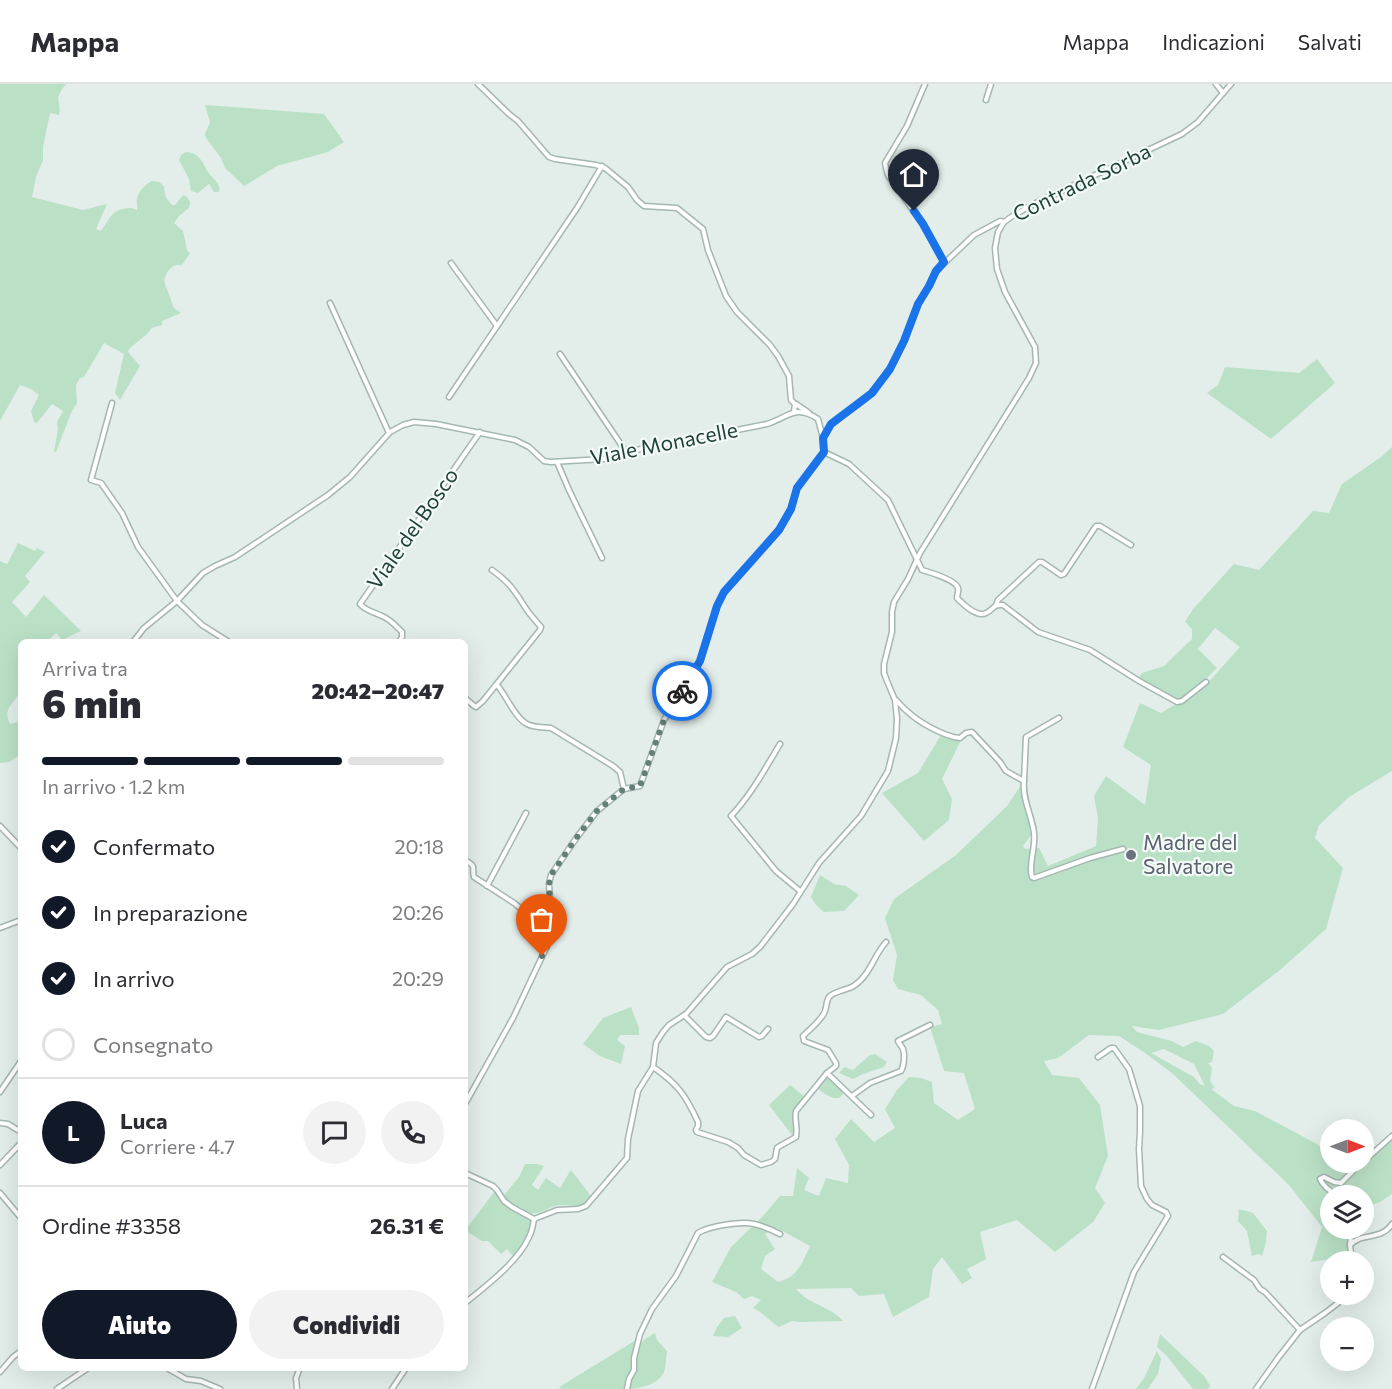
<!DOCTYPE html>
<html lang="it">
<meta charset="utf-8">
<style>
:root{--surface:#fff;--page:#f2f2f3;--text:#2b2b33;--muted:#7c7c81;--line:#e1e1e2;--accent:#111827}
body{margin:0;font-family:Commissioner,sans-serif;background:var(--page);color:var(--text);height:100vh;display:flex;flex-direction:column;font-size:22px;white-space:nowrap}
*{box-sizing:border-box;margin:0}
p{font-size:20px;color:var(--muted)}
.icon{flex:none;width:33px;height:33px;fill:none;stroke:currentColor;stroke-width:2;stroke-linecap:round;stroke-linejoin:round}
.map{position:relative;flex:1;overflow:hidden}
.details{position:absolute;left:18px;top:555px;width:450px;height:732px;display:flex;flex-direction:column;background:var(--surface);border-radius:9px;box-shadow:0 6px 24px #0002}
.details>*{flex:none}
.needle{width:39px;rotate:90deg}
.fabs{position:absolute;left:1320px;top:1035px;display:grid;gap:12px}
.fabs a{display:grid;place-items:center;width:54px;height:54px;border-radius:50%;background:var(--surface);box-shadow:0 6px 24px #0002;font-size:30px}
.pin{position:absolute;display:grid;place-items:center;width:51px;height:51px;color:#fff;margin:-62px -26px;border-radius:50% 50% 50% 0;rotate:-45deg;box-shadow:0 0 6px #0007}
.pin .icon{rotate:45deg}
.courier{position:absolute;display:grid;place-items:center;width:60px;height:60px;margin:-30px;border:4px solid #1a73e8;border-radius:50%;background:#fff;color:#222;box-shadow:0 2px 8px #0007}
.overview em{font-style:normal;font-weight:800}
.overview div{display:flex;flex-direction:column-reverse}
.overview{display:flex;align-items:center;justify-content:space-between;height:102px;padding:0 24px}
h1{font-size:39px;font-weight:800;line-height:45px}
.bar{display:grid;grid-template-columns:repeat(4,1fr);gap:9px 6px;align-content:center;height:72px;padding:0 24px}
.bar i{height:8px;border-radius:4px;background:var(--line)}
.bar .selected{background:var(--accent)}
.bar p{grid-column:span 4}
.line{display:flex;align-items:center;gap:15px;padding:0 24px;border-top:2px solid var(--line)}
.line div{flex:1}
.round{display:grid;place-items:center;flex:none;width:63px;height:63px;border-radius:32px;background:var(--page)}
ol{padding:0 24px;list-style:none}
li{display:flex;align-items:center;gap:18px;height:66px}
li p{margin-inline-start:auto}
li .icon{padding:6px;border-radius:50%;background:var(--accent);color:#fff;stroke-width:4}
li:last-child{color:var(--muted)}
li i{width:33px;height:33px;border:3px solid var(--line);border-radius:50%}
.cta{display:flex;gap:12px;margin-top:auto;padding:12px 24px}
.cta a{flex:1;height:69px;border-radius:36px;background:var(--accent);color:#fff;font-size:24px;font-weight:800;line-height:69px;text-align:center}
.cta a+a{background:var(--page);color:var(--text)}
header{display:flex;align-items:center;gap:36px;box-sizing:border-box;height:84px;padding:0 30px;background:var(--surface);border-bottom:2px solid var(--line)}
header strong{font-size:28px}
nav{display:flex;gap:33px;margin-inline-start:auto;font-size:21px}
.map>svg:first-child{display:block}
.green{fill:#bae1c6;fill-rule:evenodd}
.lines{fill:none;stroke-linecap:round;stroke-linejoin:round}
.minor-casing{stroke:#a5b7b2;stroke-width:7}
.minor{stroke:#fff;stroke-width:4}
.done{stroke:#647e78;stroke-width:6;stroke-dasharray:0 10.8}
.route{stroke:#1a73e8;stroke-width:8}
.worship-dot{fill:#6b7280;stroke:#f4faf7;stroke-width:2}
.labels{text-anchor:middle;stroke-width:4.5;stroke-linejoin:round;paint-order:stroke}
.street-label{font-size:21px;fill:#20413a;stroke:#f4faf7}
.worship-label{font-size:21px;fill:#5b616d;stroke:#f4faf7;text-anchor:start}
</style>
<header>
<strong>Mappa</strong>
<nav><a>Mappa</a><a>Indicazioni</a><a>Salvati</a></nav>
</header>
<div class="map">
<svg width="1392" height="1305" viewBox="0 0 1392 1305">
<rect width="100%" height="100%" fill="#e3eeea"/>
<g class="green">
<path d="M0,0H66C52,18 62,15 59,31L50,29L43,63V76L36,93L32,113L83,126L107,120L96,145L101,147C108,138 110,128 122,125C129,124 131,123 137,126C138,123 136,120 137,116C137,108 146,100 152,97L159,98L164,102C165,112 165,113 172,121H175L183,111L187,113L190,118L189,124L179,132L174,139L183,147L187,166L190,169L182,181C172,179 166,188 164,197L174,224L181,229L162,237V241L152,244L147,250L130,264L128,268L140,282L120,316L115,309L124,270L104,259L84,293L80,294L76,301L77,319L71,329L56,368H54L58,345L57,338L63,327L52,320L37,339L34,338L31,327L39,311L31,305L20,301L0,337Z"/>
<polygon points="205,21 324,30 344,58 328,68 277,82 244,102 225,84 221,74 206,54 205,50 210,38"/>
<path d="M186,68C200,69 202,78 208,88C212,94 218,97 220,105L218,108H214L209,100L198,109L191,107L189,95L179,76L181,71Z"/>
<polygon points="1317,275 1335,299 1271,355 1207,309 1218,301 1225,283 1299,289"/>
<path d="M1392,363V687L1349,713L1319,741L1315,754L1343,784L1326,845L1280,886L1223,930L1159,946L1132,942L1137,948L1172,957L1183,963L1196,957L1209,962L1214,967L1212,978L1208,979L1212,984L1210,997L1215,1004L1211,1005L1234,1022L1255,1027L1317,1060L1328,1070L1330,1078L1332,1079L1335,1085L1351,1091L1392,1054V1110L1380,1118L1364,1123V1112H1330V1144L1353,1145L1351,1159L1353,1177H1337L1336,1174L1311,1178L1322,1143L1288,1100L1173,990L1145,969L1119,952L1089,951L1058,974L1044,977L1052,991L1079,994L1100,1021L1108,1072L1095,1104L1105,1119L1093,1138L1055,1168L1017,1136L980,1148L986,1175L967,1185L972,1194L962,1200L942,1173L933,1185L929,1213L893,1233L884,1210L859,1212L851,1204L796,1205C808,1220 830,1222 843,1237L799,1238L792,1237L779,1243C769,1237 764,1229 753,1224L761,1216L752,1212L744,1215L736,1208L712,1198L731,1163L762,1133L780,1112H793L797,1084L809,1094L804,1106L819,1112L826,1094L848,1099L849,1081L835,1055L851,1035L874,1058L895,1044L885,1025L897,1006L909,993L921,994L932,998L934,1019L958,1036L975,1025L964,989L944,987L930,943L942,940L938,926L921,911L898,905L893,896L897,871L885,834L894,815L956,771L1007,722L1023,698L1037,743L1023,762L1025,765L1039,764L1048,782L1096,762L1098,734L1094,712L1106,692L1145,721L1151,681L1123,663L1140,619L1161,629L1204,603L1240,563L1215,544L1198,565L1217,584L1207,594L1179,616H1176L1138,595L1142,589L1164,582L1192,555V545L1185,538L1193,525L1234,480L1259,486L1313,427L1329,429L1342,400L1381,373ZM1164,965L1194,980L1205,1002L1200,1000L1194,993L1151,969ZM777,1144L810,1162C801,1180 799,1192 778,1198L761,1185L765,1172L775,1165L765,1150Z"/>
<path d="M18,459L35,467L37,464L45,468L25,492L30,498L12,518L26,533L44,511L81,547L62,556L56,549L46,558H21C21,568 23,599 20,606C15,621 2,622 10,640L21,637V673L18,672L9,678L0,679V477L7,480Z"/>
<polygon points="941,651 961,656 942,695 952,715 949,736 924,757 882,709 918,689"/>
<polygon points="820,791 834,800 846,802 859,811 844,827 824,828 816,821 811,813"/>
<polygon points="631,923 639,944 639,951 620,951 617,956 625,962 621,980 600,972 583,960 603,934"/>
<polygon points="875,970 887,978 884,983 863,990 853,995 839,989 844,983 853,986 870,971"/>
<path d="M827,992L844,1009L839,1014C831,1015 824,1010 817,1004Z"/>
<polygon points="790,1001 805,1013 793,1030 796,1042 794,1049 792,1051 769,1021"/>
<path d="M525,1080H537L544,1082L532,1101L538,1106L546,1094L560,1104L569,1089L571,1086L591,1112C583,1127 577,1121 563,1121C544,1121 540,1137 519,1125C513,1121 508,1119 504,1113L505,1110L519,1093Z"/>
<path d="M494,1108L497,1110L498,1115L530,1136C531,1150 521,1162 513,1172L507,1165L501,1170L488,1157H482L468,1148L467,1144Z"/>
<polygon points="1239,1125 1253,1129 1267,1147 1266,1158 1262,1172 1258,1170 1252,1172 1247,1147 1238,1137"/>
<polygon points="735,1232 742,1244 728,1253 713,1252 717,1243 724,1234"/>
<path d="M655,1249L657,1256L667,1267C666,1273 666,1282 664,1288C659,1300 640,1305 628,1305C629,1295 631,1294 634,1286C640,1266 632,1261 655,1249Z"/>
<polygon points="1160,1250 1205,1293 1210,1302 1208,1305 1193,1305 1166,1271 1157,1263"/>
<polygon points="636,1256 632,1273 631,1285 626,1294 625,1305 561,1305 559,1303"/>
<polygon points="1157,1267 1161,1275 1158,1290 1148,1305 1136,1305 1144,1294"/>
</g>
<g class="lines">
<defs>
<g id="minor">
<polyline points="478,0 509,30 518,37 549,73 555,75 596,81 605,84 628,103 637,116 644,122 677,124 703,145 708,166 726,212 737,228 770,261 778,272 789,292 791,316 795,320 794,328"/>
<path d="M925,0L907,42L885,79C887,88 887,95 896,98L905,115L923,140L944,178"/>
<polyline points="1216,0 1223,9"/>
<polyline points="986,16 991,0"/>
<polyline points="451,179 497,242"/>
<polyline points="330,219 389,349"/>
<polyline points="560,270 626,368"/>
<polyline points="449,313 577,124 602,82"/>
<polyline points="112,319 91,396 101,399 122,429 138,463 177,517 202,541 229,558"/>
<polyline points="796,320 809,329"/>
<polyline points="823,354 831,340 864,316 871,309 890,285 904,257 918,220 929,202 936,187 974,151 1000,137 1004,138"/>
<path d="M824,368L849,380L888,416L922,486C929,488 956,496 958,504C959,507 957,511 957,514C963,520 977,534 986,529C994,526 992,520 1003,521L1038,548L1090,566L1139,597L1177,618L1182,617L1206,598"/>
<polyline points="557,378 569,406 602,474"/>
<polyline points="996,521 998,516 1039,478 1042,478 1061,491 1064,490 1096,442 1100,442 1131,461"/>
<path d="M133,558L144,544L177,517L203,489L215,482L235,473L328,411L350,393L390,348L403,341L414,338L436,340L515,356L529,363L544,377L551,378L604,375L626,368L767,340C789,333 795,320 818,335L823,354L824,368"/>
<path d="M399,558L402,553V548C396,542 390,535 382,532C374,528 366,527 360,520L480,348"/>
<path d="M497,601C506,611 515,634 527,640C535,644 543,643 551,644L613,682L620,688L624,705"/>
<path d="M465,614L473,621L476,623L483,617L540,546L541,543C536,537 529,530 525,523C514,506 509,498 492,486"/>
<path d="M896,616C900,620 903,624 907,627C918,638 945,653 960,654L966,649L972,648L1000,678L1006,687L1024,697C1022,715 1032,732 1034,749C1036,763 1028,781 1032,793L1034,794L1090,774L1123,765"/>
<path d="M780,660C765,685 751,711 731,732L776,787L800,807"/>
<polyline points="1024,697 1026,653 1059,634"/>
<polyline points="0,742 21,764"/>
<path d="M465,776C478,784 471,782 474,793L514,819L546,845"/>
<polyline points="487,802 526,729"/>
<polyline points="0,844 21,836"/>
<polyline points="684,931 706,953 710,954 713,952 726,933 759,953 762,952 768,945"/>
<path d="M653,983C678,1000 686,1012 698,1038V1042L696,1046L697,1048L728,1058L738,1064L744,1071L761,1081L771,1078L775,1075L777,1064L780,1062L796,1053C798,1042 794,1036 796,1027L827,989L836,982V979L828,966L804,957L803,952C810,945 822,936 825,927C827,922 826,917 829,913C834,907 849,906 855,901C870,891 874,871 886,858"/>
<polyline points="827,989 871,1031"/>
<polyline points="0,1008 21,977"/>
<path d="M852,1012L870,999L901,987C904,982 905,971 903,965C902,962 899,960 898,957L930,941"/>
<polyline points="465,1020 513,934 548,860 548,852 546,835 550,816 549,800 551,791 577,753 597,727 624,705 640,702 664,636 676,615 690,596 700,577 717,522 724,508 779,446 791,425 797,404 824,368"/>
<polyline points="0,1039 8,1040 21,1048"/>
<polyline points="1364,1077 1392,1052"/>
<polyline points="0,1081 21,1059"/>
<polyline points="465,1089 493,1102 497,1106 504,1117 512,1123 534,1135"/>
<polyline points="0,1109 21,1134"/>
<path d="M1338,1112C1331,1108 1323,1102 1320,1095L1324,1093L1334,1098L1341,1099L1362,1078"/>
<polyline points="534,1135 557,1126 578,1125 586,1122 627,1074 628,1055 638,1007 653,983 656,959 663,948 669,941 686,930 727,883 752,870 760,863 793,820 819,779 861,732 888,687 896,654 897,635 895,616 887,597 884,589 884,580 892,548 892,528 894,518 908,495 920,469 1029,294 1036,279 1035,263 1005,208 997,185 995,164 998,148 1004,138 1014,131 1036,119 1182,50 1198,38 1231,0"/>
<polyline points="1350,1160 1352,1144"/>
<polyline points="1223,1173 1254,1196 1260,1205 1265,1208 1300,1246"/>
<path d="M1352,1178L1350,1161C1362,1148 1381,1157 1392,1140"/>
<polyline points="1364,1189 1368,1191"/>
<path d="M465,1219C485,1203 519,1177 529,1153C532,1148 533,1141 534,1135"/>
<polyline points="167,1284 186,1295 201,1297 220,1305"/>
<polyline points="0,1288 13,1273 21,1267"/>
<polyline points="57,1305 88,1284"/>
<polyline points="297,1305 296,1294 300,1284"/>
<polyline points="392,1305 406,1284"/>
<path d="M627,1305L629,1295L634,1286V1274L640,1250L652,1225L676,1192L698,1149C709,1142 741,1137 754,1140C763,1142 772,1146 780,1150"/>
<polyline points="1092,1305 1134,1188 1168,1132 1166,1128 1152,1121 1147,1115 1141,1102 1139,1065 1140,1048 1140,1022 1129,985 1114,964 1111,964 1098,973"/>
<polyline points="1256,1305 1278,1274 1300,1246 1325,1229 1342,1216 1347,1210"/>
</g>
</defs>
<use href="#minor" class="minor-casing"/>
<use href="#minor" class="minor"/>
</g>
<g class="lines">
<polyline class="done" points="542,872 548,860 548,852 546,835 550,816 549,800 551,791 577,753 597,727 624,705 640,702 664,636 682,607"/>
<polyline class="route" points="682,607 700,577 717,522 724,508 779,446 791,425 797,404 824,368 823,354 831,340 872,309 890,285 904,257 918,220 929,202 936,187 944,178 923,140 914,127"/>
</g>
<circle class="worship-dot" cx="1131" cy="771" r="6"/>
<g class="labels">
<g class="street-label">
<text transform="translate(1082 99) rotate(-26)" y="7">Contrada Sorba</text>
<text transform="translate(664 360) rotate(-11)" y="7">Viale Monacelle</text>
<text transform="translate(413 445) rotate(-55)" y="7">Viale del Bosco</text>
</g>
<g class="worship-label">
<text x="1143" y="766">Madre del<tspan x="1143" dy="24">Salvatore</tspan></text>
</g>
</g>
</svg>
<div class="fabs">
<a><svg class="needle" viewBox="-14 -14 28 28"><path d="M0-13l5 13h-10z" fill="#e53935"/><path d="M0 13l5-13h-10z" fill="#7c7c81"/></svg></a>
<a><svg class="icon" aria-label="layers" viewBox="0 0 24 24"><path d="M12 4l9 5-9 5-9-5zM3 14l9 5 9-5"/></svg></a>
<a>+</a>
<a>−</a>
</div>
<div class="pin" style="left:542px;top:872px;background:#ea580c"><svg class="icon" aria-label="bag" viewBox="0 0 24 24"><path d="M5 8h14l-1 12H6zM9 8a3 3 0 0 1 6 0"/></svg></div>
<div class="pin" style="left:914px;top:127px;background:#1f2937"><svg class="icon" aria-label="home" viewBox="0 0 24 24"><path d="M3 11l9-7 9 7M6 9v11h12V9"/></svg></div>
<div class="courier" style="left:682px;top:607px"><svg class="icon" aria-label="bike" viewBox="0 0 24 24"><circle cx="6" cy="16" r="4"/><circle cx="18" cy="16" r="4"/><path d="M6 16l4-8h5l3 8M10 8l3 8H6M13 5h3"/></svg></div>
<section class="details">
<div class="overview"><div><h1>6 min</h1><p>Arriva tra</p></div><em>20:42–20:47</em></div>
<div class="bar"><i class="selected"></i><i class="selected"></i><i class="selected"></i><i></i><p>In arrivo · 1.2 km</p></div>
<ol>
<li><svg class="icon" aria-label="check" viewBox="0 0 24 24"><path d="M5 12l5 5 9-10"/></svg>Confermato<p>20:18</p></li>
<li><svg class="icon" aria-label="check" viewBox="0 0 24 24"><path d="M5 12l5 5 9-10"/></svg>In preparazione<p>20:26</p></li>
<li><svg class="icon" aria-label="check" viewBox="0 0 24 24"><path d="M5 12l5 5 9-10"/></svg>In arrivo<p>20:29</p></li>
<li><i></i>Consegnato</li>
</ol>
<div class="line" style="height:108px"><b class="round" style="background:var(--accent);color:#fff">L</b><div><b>Luca</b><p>Corriere · 4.7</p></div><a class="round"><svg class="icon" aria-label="chat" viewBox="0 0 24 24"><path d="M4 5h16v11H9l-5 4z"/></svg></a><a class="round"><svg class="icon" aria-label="phone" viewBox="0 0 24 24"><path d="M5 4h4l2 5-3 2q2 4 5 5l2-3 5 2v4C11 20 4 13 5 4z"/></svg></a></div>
<div class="line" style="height:78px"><div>Ordine #3358</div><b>26.31 €</b></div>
<div class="cta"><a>Aiuto</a><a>Condividi</a></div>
</section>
</div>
